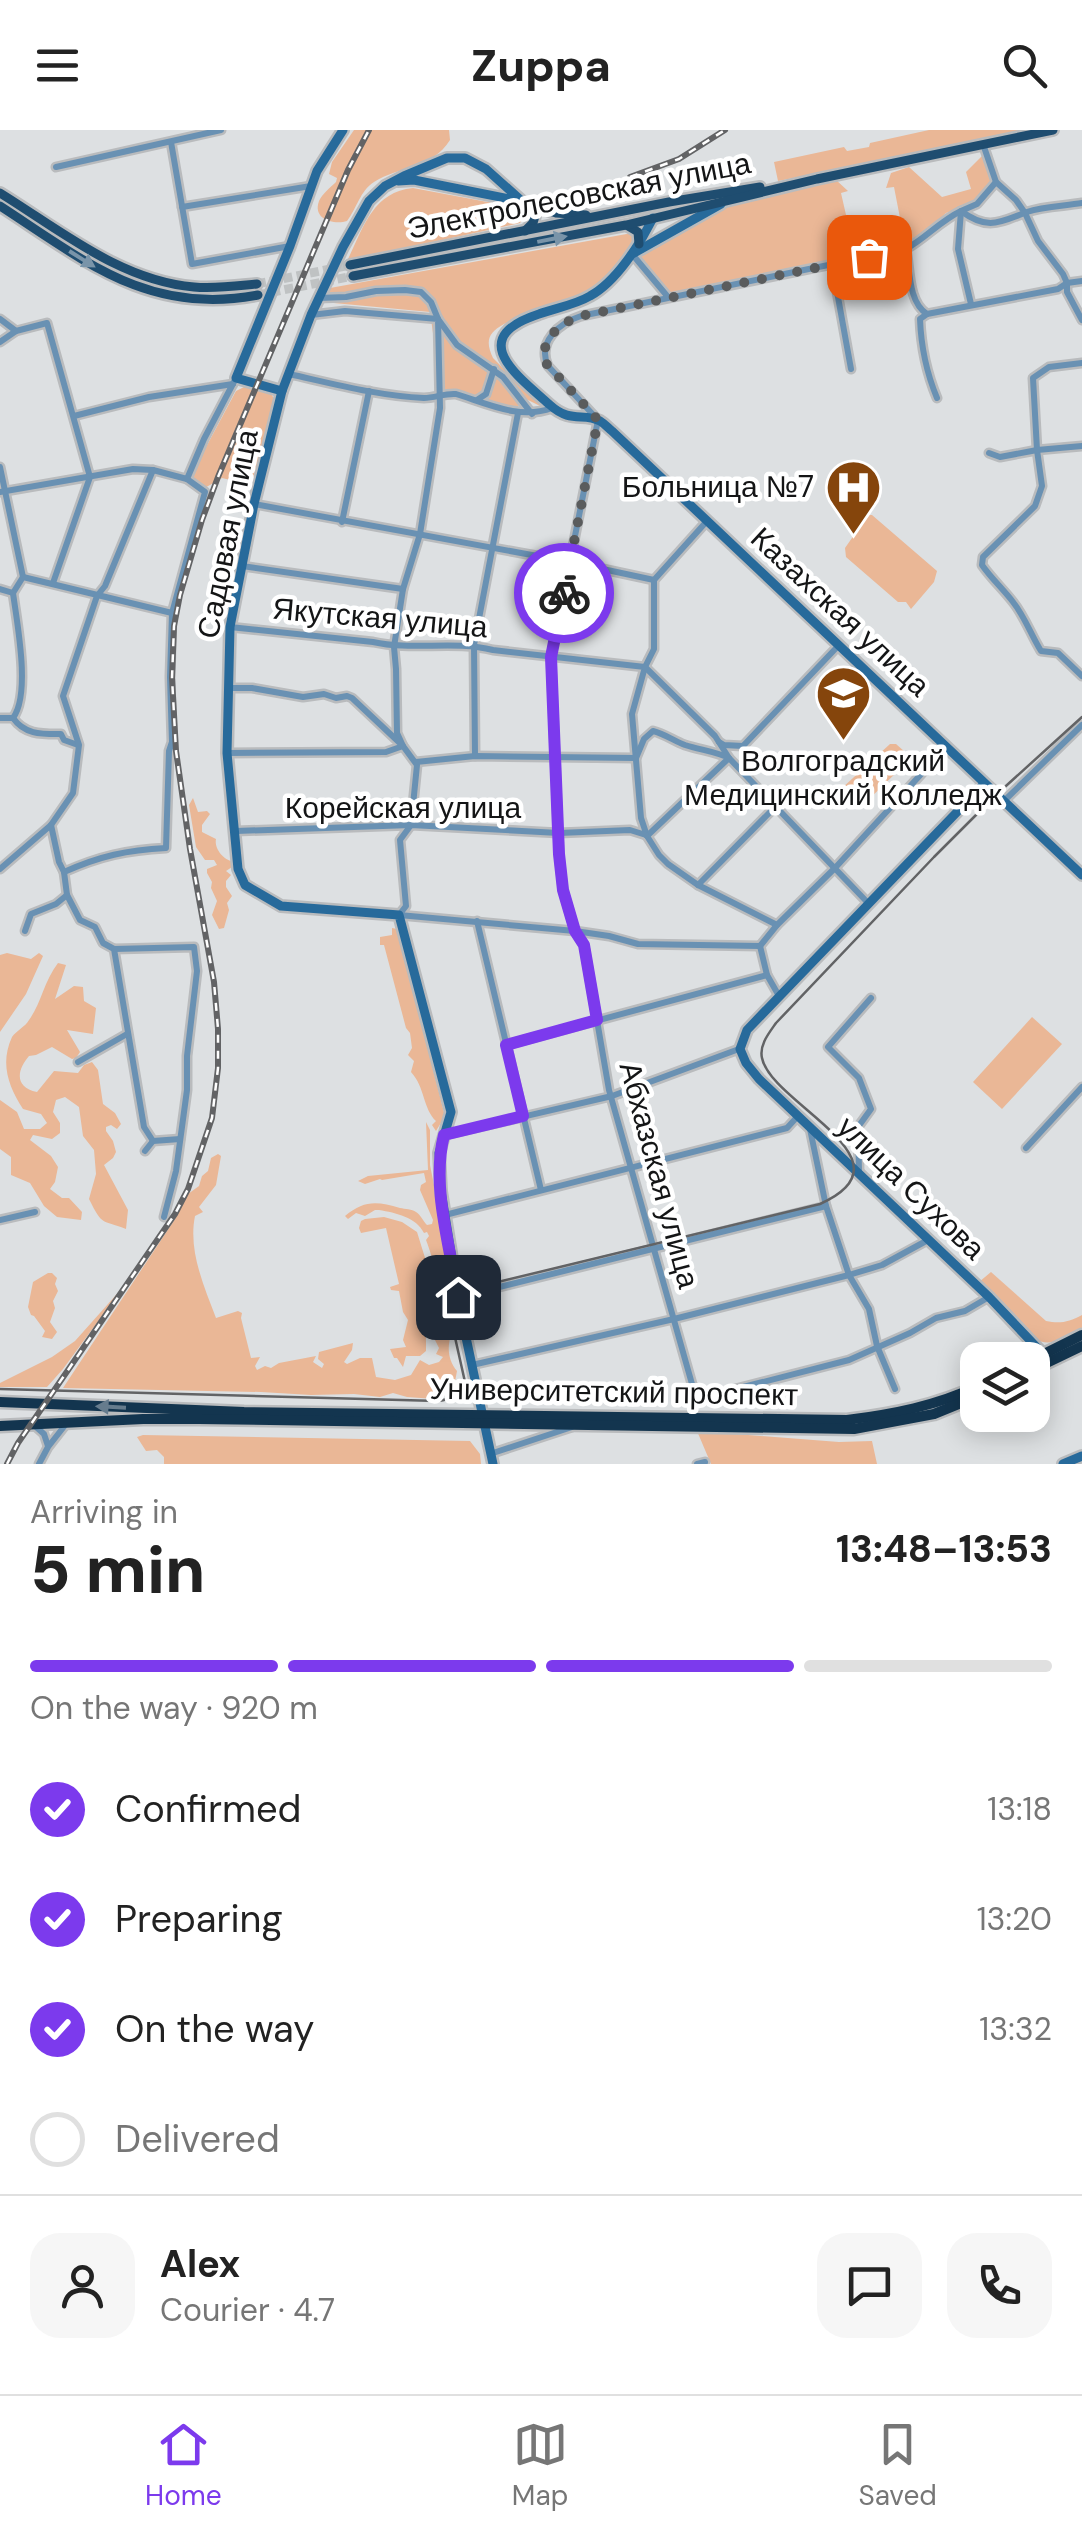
<!DOCTYPE html>
<meta charset="utf-8">
<style>
:root{--surface:#fff;--page:#f6f6f6;--text:#222;--muted:#767676;--line:#e0e0e0;--accent:#7c3aed}
body{margin:0;font-family:"DM Sans",sans-serif;background:var(--page);color:var(--text);height:100vh;display:flex;flex-direction:column;font-size:38px;white-space:nowrap}
*{box-sizing:border-box;margin:0}
p{font-size:32px;color:var(--muted)}
.icon{flex:none;width:55px;height:55px;fill:none;stroke:currentColor;stroke-width:2;stroke-linecap:round;stroke-linejoin:round}
.map{position:relative;height:1334px;overflow:hidden}
.sheet{display:flex;flex-direction:column;background:var(--surface);flex:1}
.sheet>*{flex:none}
.buttons{position:absolute;left:960px;top:1212px;display:grid;gap:20px}
.buttons a{display:grid;place-items:center;width:90px;height:90px;border-radius:20px;background:var(--surface);box-shadow:0 5px 25px #0003;font-size:50px}
.pin{position:absolute;display:grid;place-items:center;width:85px;height:85px;color:#fff;margin:-42px;border-radius:20px;box-shadow:0 5px 15px #0006}
.courier{position:absolute;display:grid;place-items:center;width:100px;height:100px;margin:-50px;border:8px solid #7c3aed;border-radius:50%;background:#fff;color:#222;box-shadow:0 2px 12px #0007}
.headline em{font-style:normal;font-weight:800}
.headline div{display:flex;flex-direction:column-reverse}
.headline{display:flex;align-items:center;justify-content:space-between;height:170px;padding:0 30px}
h1{font-size:65px;font-weight:800;line-height:75px}
.bar{display:grid;grid-template-columns:repeat(4,1fr);gap:15px 10px;align-content:center;height:120px;padding:0 30px}
.bar i{height:12px;border-radius:8px;background:var(--line)}
.bar .active{background:var(--accent)}
.bar p{grid-column:span 4}
.line{display:flex;align-items:center;gap:25px;padding:0 30px;border-top:2px solid var(--line)}
.line div{flex:1}
.round{display:grid;place-items:center;flex:none;width:105px;height:105px;border-radius:30px;background:var(--page)}
ol{padding:0 30px;list-style:none}
li{display:flex;align-items:center;gap:30px;height:110px}
li p{margin-inline-start:auto}
li .icon{padding:10px;border-radius:50%;background:var(--accent);color:#fff;stroke-width:4}
li:last-child{color:var(--muted)}
li i{width:55px;height:55px;border:5px solid var(--line);border-radius:50%}
header{display:flex;justify-content:space-between;align-items:center;height:130px;padding:0 30px;background:var(--surface);font-size:45px;font-weight:800}
.tab-bar{display:flex;justify-content:space-around;align-items:center;height:140px;border-top:2px solid var(--line);background:var(--surface);font-size:28px;color:var(--muted)}
.tab-bar a{display:grid;justify-items:center;gap:5px}
.tab-bar .active{color:var(--accent)}
.map>svg:first-child{display:block}
.green{fill:#eab796}
.lines{fill:none;stroke-linecap:round;stroke-linejoin:round}
.primary-tunnel{stroke:#bfc2c3;stroke-width:9;stroke-dasharray:9 4.5;stroke-linecap:butt}
.street-casing{stroke:#b9bbbd;stroke-width:11}
.secondary-casing{stroke:#b9bbbd;stroke-width:14}
.primary-casing{stroke:#b9bbbd;stroke-width:14}
.highway-casing{stroke:#b9bbbd;stroke-width:15}
.street{stroke:#6991b3;stroke-width:6}
.secondary{stroke:#276a9b;stroke-width:9}
.primary{stroke:#1f4d70;stroke-width:9}
.highway{stroke:#13354f;stroke-width:10}
.tram{stroke:#626365;stroke-width:2.5}
.rail-casing{stroke:#626365;stroke-width:6}
.rail{stroke:#fff;stroke-width:2.5;stroke-dasharray:8;stroke-linecap:butt}
.oneway{fill:#7994a9}
.oneway2{fill:#667c8d}
.done{stroke:#5a5c5d;stroke-width:10;stroke-dasharray:0 18}
.route{stroke:#7c3aed;stroke-width:12}
.labels{text-anchor:middle;stroke-width:9;stroke-linejoin:round;paint-order:stroke}
.street-label{font-size:30px;fill:#141516;stroke:#fff}
.poi-label{font-size:30px;fill:#141516;stroke:#fff;text-anchor:end}
</style>
<header><svg class="icon" aria-label="menu" viewBox="0 0 24 24"><path d="M4 6h16M4 12h16M4 18h16"/></svg>Zuppa<svg class="icon" aria-label="search" viewBox="0 0 24 24"><circle cx="10" cy="10" r="6"/><path d="M15 15l6 6"/></svg></header>
<div class="map">
<svg width="1082" height="1334" viewBox="0 0 1082 1334">
<rect width="100%" height="100%" fill="#dde0e2"/>
<g class="green">
<path d="M354,0H449L450,10C432,39 399,36 374,52C360,61 357,78 347,91C335,95 312,90 319,71C322,64 331,57 336,52L337,48L329,44L332,32Z"/>
<polygon points="929,0 1038,0 778,51 774,32 844,17 847,21 869,17 870,13"/>
<polygon points="983,25 993,52 975,72 946,83 922,108 905,117 801,136 669,165 636,124 728,74 835,49 848,61 841,63 849,98 900,88 894,57 886,58 891,43 909,37 942,67 971,59 966,42"/>
<path d="M413,58L520,78L526,85L520,93L347,131C363,99 372,62 413,58Z"/>
<path d="M632,103L635,104V112L602,154L588,164L504,194C488,203 485,211 493,228L542,277L522,267L517,280L441,260L430,182L323,172L330,158Z"/>
<polygon points="248,255 272,265 276,273 251,355 222,348 203,359 190,347 236,261"/>
<polygon points="868,385 872,385 937,441 934,452 911,479 906,472 898,472 846,427 845,418"/>
<polygon points="890,614 896,614 905,622 904,635 861,677 849,677 841,669 841,659"/>
<path d="M193,668L198,682L207,681L210,684L202,695V702L216,709C214,718 223,729 231,731L232,737L226,741L231,745L226,751V757L232,766L227,773L229,780L224,798L219,799L212,785L217,771L211,758L212,752L207,743V739L217,735L214,730H205L196,717L189,675Z"/>
<path d="M392,798L397,799L445,986L436,1001L432,995L436,991C423,979 425,957 411,942L414,931L408,925L412,918L410,903L406,898L384,815H380V807L392,805Z"/>
<polygon points="7,823 31,829 39,823 43,826 26,864 0,902 0,825"/>
<path d="M58,833L66,835L55,869L74,856L83,857L84,871L96,878L93,904L67,900L80,922L76,928L72,929L52,917L36,925L29,926C17,940 14,957 37,962L54,941L78,943L84,935L92,932L98,940L103,974L115,983L121,994L117,999L111,995L106,997V1001L113,1011L116,1022L113,1028L104,1035L128,1080L126,1099C101,1089 103,1097 89,1069L96,1044L94,1020L83,1006L79,977L65,967L56,970L53,982L60,993V1003L52,1009L33,1005L30,1010L51,1026L58,1037L55,1052L50,1059L62,1068H69L82,1082L81,1090L57,1087L44,1076L30,1053L11,1045V1027L0,1019V970L17,982L24,999H40L47,993L41,984L23,979C8,956 0,933 12,907C17,900 25,897 29,890C41,874 44,851 58,833Z"/>
<polygon points="1032,887 1062,914 1002,979 973,952"/>
<path d="M426,992L430,1000V1035L448,1125L447,1148L452,1154L449,1163L444,1161L442,1155L435,1152C436,1139 431,1123 426,1110L429,1106L427,1102L424,1103C416,1087 396,1083 379,1080H375L365,1086L356,1083L348,1089L345,1086C364,1070 377,1071 400,1078C405,1079 412,1079 416,1082C421,1085 423,1091 427,1095L432,1094L433,1090L420,1060L421,1055L426,1052L424,1043L382,1050L380,1049L365,1054L358,1051L368,1046L428,1040Z"/>
<path d="M218,1024L221,1026L216,1055L199,1077L203,1082L195,1086C188,1121 204,1156 216,1188L238,1181L242,1183L241,1188L251,1228L260,1227L255,1236L257,1240L265,1236L271,1238L279,1233L316,1226L313,1232L322,1238L324,1234L318,1229L319,1222L353,1213L352,1220L344,1232L347,1234L360,1228H372L376,1247L395,1250L411,1245L420,1230L429,1235L439,1232L443,1227L436,1224L439,1218L434,1208L435,1205L441,1203V1199L451,1204C447,1218 448,1230 457,1241L453,1262L435,1269L407,1267L393,1263L380,1267L354,1264L311,1265L261,1262L63,1258L175,1089L188,1064L199,1056L202,1046L208,1041L211,1028Z"/>
<path d="M384,1087L402,1092L417,1102L426,1131C419,1141 422,1150 416,1160L419,1169L417,1176C427,1188 426,1205 426,1221L420,1226H406L403,1237L397,1228H394L390,1219L406,1217L403,1210L408,1190L403,1182L399,1161L391,1160L390,1157L399,1154L386,1098L361,1103L359,1098L361,1091L365,1089Z"/>
<path d="M991,1142L1046,1191C1060,1194 1069,1192 1082,1185V1198C1065,1207 1052,1219 1033,1208L979,1152Z"/>
<polygon points="48,1143 52,1143 57,1148 55,1154 58,1161 53,1171 55,1178 50,1192 57,1202 52,1209 42,1207 45,1201 34,1186 31,1185 28,1177 33,1152"/>
<polygon points="124,1156 63,1239 47,1257 0,1257 0,1253 52,1227 75,1211"/>
<polygon points="697,1301 839,1312 872,1311 877,1334 711,1334"/>
<polygon points="143,1305 470,1311 480,1324 481,1334 164,1334 164,1327 157,1320 146,1321 137,1307"/>
</g>
<g class="lines">
<g class="primary-tunnel">
<polyline points="257,154 350,135"/>
<polyline points="258,165 353,146"/>
</g>
<defs>
<g id="street">
<polyline points="171,12 192,134 290,116"/>
<polyline points="983,14 996,52 1016,70 1025,83 1038,111 1063,144 1067,153 1067,162 1082,190"/>
<polyline points="56,37 221,0"/>
<polyline points="182,77 311,56"/>
<path d="M906,119C910,139 908,172 927,184L920,189C921,215 927,244 937,268"/>
<polyline points="632,124 668,167"/>
<polyline points="832,134 851,239"/>
<polyline points="319,168 346,167 376,161 405,160 421,162 431,172 438,189 457,215 503,247 532,284"/>
<polyline points="971,174 958,119 961,81 977,74 996,52"/>
<polyline points="927,184 1058,159 1067,153 1082,151"/>
<polyline points="311,185 345,181 438,189 440,278 420,404 403,459 394,517 396,539 397,603 403,616 417,635 411,695 400,710 406,776 399,785 575,801 609,806 638,814 760,816"/>
<polyline points="0,189 16,201"/>
<polyline points="0,212 16,201 47,193 90,347 53,453"/>
<path d="M1082,233L1049,237L1033,248L1037,320L1042,356L1035,376L983,427L982,435C991,448 1003,459 1013,472C1025,487 1031,505 1041,521L1058,523L1082,546"/>
<path d="M289,244C334,254 379,266 424,268C435,268 445,263 456,264C488,274 520,290 552,278"/>
<polyline points="477,270 486,264 494,239"/>
<polyline points="74,286 149,267 233,254"/>
<polyline points="989,323 1000,327 1037,320 1082,316"/>
<polyline points="0,337 23,447"/>
<polyline points="0,362 133,339 153,340 187,349"/>
<polyline points="254,374 570,432 654,450"/>
<polyline points="707,391 654,450 654,519 645,537 632,584 641,688 647,706 659,725 668,734 698,755 777,795"/>
<polyline points="342,392 369,261"/>
<polyline points="242,436 403,459"/>
<polyline points="0,459 13,463 23,447 172,483"/>
<path d="M230,497L373,512C413,521 453,510 493,520L645,537"/>
<polyline points="645,537 715,606 729,628 869,774"/>
<path d="M0,588H13C25,605 42,604 61,604L64,610L78,615"/>
<path d="M13,588C31,564 17,493 13,463"/>
<polyline points="719,612 724,615 743,616 839,515"/>
<polyline points="227,623 386,622 403,616 352,568 347,566 336,568 324,564 303,567 252,558 229,558"/>
<polyline points="475,626 474,515 518,283"/>
<path d="M416,632L475,626L636,628L644,609L653,601C665,604 674,611 685,615C700,620 714,621 729,628L647,706"/>
<polyline points="1004,671 1082,595"/>
<polyline points="51,695 59,732 64,742 67,765 80,790 95,797 103,813 114,819 144,997 153,1011"/>
<polyline points="236,701 411,695 559,703 630,700 646,705"/>
<polyline points="0,739 51,695 73,663 79,615 63,566 97,466 105,456 153,340"/>
<path d="M64,742C100,726 127,720 166,718L169,621L172,612L170,547L172,483L205,362L187,349L204,309L236,248"/>
<polyline points="698,755 775,677"/>
<polyline points="477,791 541,1060"/>
<polyline points="25,801 31,784 56,774 67,765"/>
<polyline points="760,816 777,795 835,738 946,617"/>
<polyline points="760,816 767,845 779,866"/>
<polyline points="114,819 194,817 197,841 187,926 187,960 176,1041 164,1087"/>
<polyline points="506,915 767,845"/>
<polyline points="78,932 127,904"/>
<polyline points="810,999 826,1076 849,1145 869,1179 877,1216 895,1259"/>
<polyline points="445,1005 612,966 739,919"/>
<polyline points="1026,1018 1082,957"/>
<polyline points="145,1021 153,1011 180,1009"/>
<polyline points="859,1042 858,997 871,979 859,948 828,917 871,868"/>
<polyline points="445,1085 787,998 798,986"/>
<polyline points="0,1090 35,1082"/>
<polyline points="459,1167 826,1076"/>
<path d="M989,1167L965,1181L936,1188L910,1203L849,1230L712,1265L698,1264L692,1254L609,960L584,815L575,801L563,760L559,724L551,527L598,290L548,236C537,212 559,193 581,186L906,119C926,108 940,91 961,81C988,101 1000,92 1027,82C1044,76 1065,76 1082,73"/>
<polyline points="472,1235 674,1189 849,1145 882,1135 928,1110"/>
<polyline points="35,1296 44,1304 48,1316"/>
<polyline points="490,1324 572,1297"/>
<polyline points="39,1334 48,1317 66,1294"/>
<polyline points="697,1334 705,1332"/>
</g>
<g id="secondary">
<polyline points="398,51 414,50 520,71"/>
<path d="M653,88C640,114 616,152 590,166C575,175 555,178 539,184C466,208 515,244 550,275C571,294 583,282 600,291C605,294 608,298 612,301L1082,745"/>
<polyline points="634,123 721,74"/>
<polyline points="282,261 236,248 290,116 317,41 343,0"/>
<polyline points="984,654 747,900 740,919 746,933 759,949 989,1167 1046,1227"/>
<polyline points="493,1334 461,1184 441,1061 439,1023 451,982 399,785 281,776 245,755 238,739 227,623 230,497 254,374 282,261 311,185 343,117 369,71 385,56 404,46 447,28 465,28 486,39 523,72"/>
<polyline points="1063,1334 1082,1326"/>
</g>
<g id="primary">
<path d="M0,63C60,100 121,151 194,157C215,159 236,156 257,154"/>
<polyline points="527,74 556,83 586,85"/>
<path d="M0,76C85,131 149,186 258,165"/>
<polyline points="628,96 638,102 639,114"/>
<polyline points="525,101 533,93 535,86 527,74"/>
<polyline points="350,135 669,72 760,57"/>
<polyline points="353,146 626,95 817,49 1053,0"/>
</g>
<g id="highway">
<polyline points="1032,1230 1082,1205"/>
<polyline points="1032,1240 1082,1216"/>
<path d="M0,1272L244,1282L847,1290C893,1284 936,1276 978,1256"/>
<polyline points="0,1296 143,1289 199,1289 854,1299 934,1284 978,1266"/>
</g>
</defs>
<use href="#street" class="street-casing"/>
<use href="#secondary" class="secondary-casing"/>
<use href="#primary" class="primary-casing"/>
<use href="#highway" class="highway-casing"/>
<use href="#street" class="street"/>
<use href="#secondary" class="secondary"/>
<use href="#primary" class="primary"/>
<use href="#highway" class="highway"/>
<path class="tram" d="M0,1259L438,1271C452,1269 458,1265 465,1252L450,1185L457,1165L469,1159L820,1074C919,1030 771,974 762,928C759,915 769,903 776,893L934,727L996,665L1082,587"/>
<defs>
<g id="rail">
<polyline points="630,47 679,29 725,0"/>
<polyline points="7,1334 18,1313 175,1084 188,1059 212,988 218,938 218,899 214,852 190,719 176,621 172,548 174,496 180,465 202,390 218,347 348,40 369,0"/>
</g>
</defs>
<use href="#rail" class="rail-casing"/>
<use href="#rail" class="rail"/>
</g>
<defs><path id="oneway-solid" d="M-6-.8H1V-3.2L6.5 0L1 3.2V.8H-6Z" transform="scale(2.5)"/></defs>
<g class="oneway">
<use href="#oneway-solid" transform="translate(552 109) rotate(-11)"/>
<use href="#oneway-solid" transform="translate(82 129) rotate(32)"/>
</g>
<use class="oneway2" href="#oneway-solid" transform="translate(111 1277) rotate(-177)"/>
<g class="lines">
<path class="done" d="M564,463L598,290L544,231C542,208 560,193 581,186L869,127"/>
<path class="route" d="M458,1167C450,1115 431,1057 444,1005L523,986L506,915L597,890L584,815L575,801L563,760L559,724L551,527L564,463"/>
</g>
<defs>
<symbol id="hospital-pin" viewBox="-11 -11 22 30"><path d="M0 17L-7.5 6A9.5 9.5 0 1 1 7.5 6Z" fill="#85450c" stroke="#fff"/><path d="M-5-5h3v3.5h4V-5h3V5h-3V1.5h-4V5h-3Z" fill="#fff"/></symbol>
<symbol id="university-pin" viewBox="-11 -11 22 30"><path d="M0 17L-7.5 6A9.5 9.5 0 1 1 7.5 6Z" fill="#85450c" stroke="#fff"/><path d="M0-5L7-2L0 1L-7-2ZM-4 1L0 2.5L4 1V4Q0 6-4 4Z" fill="#fff"/></symbol>
</defs>
<g fill-rule="evenodd">
<use href="#hospital-pin" x="822" y="326" width="63" height="86"/>
<use href="#university-pin" x="812" y="532" width="63" height="86"/>
</g>
<g class="labels">
<g class="street-label">
<text transform="translate(579 66) rotate(-11)" y="10">Электролесовская улица</text>
<text transform="translate(228 404) rotate(-79)" y="10">Садовая улица</text>
<text transform="translate(840 482) rotate(43)" y="10">Казахская улица</text>
<text transform="translate(380 488) rotate(5)" y="10">Якутская улица</text>
<text x="403" y="688">Корейская улица</text>
<text transform="translate(659 1045) rotate(75)" y="10">Абхазская улица</text>
<text transform="translate(911 1058) rotate(44)" y="10">улица Сухова</text>
<text transform="translate(614 1262) rotate(1)" y="10">Университетский проспект</text>
</g>
<g class="poi-label">
<text x="814" y="367">Больница №7</text>
<text x="843" y="641" text-anchor="middle">Волгоградский<tspan x="843" dy="34">Медицинский Колледж</tspan></text>
</g>
</g>
</svg>
<div class="buttons">
<a><svg class="icon" aria-label="layers" viewBox="0 0 24 24"><path d="M12 4l9 5-9 5-9-5zM3 14l9 5 9-5"/></svg></a>
</div>
<div class="pin" style="left:869px;top:127px;background:#ea580c"><svg class="icon" aria-label="bag" viewBox="0 0 24 24"><path d="M5 8h14l-1 12H6zM9 8a3 3 0 0 1 6 0"/></svg></div>
<div class="pin" style="left:458px;top:1167px;background:#1f2937"><svg class="icon" aria-label="home" viewBox="0 0 24 24"><path d="M3 11l9-7 9 7M6 9v11h12V9"/></svg></div>
<div class="courier" style="left:564px;top:463px"><svg class="icon" aria-label="bike" viewBox="0 0 24 24"><circle cx="6" cy="16" r="4"/><circle cx="18" cy="16" r="4"/><path d="M6 16l4-8h5l3 8M10 8l3 8H6M13 5h3"/></svg></div>
</div>
<section class="sheet">
<div class="headline"><div><h1>5 min</h1><p>Arriving in</p></div><em>13:48–13:53</em></div>
<div class="bar"><i class="active"></i><i class="active"></i><i class="active"></i><i></i><p>On the way · 920 m</p></div>
<ol>
<li><svg class="icon" aria-label="check" viewBox="0 0 24 24"><path d="M5 12l5 5 9-10"/></svg>Confirmed<p>13:18</p></li>
<li><svg class="icon" aria-label="check" viewBox="0 0 24 24"><path d="M5 12l5 5 9-10"/></svg>Preparing<p>13:20</p></li>
<li><svg class="icon" aria-label="check" viewBox="0 0 24 24"><path d="M5 12l5 5 9-10"/></svg>On the way<p>13:32</p></li>
<li><i></i>Delivered</li>
</ol>
<div class="line" style="height:180px"><a class="round"><svg class="icon" aria-label="person" viewBox="0 0 24 24"><circle cx="12" cy="8" r="4"/><path d="M4 21q1-7 8-7t8 7"/></svg></a><div><b>Alex</b><p>Courier · 4.7</p></div><a class="round"><svg class="icon" aria-label="chat" viewBox="0 0 24 24"><path d="M4 5h16v11H9l-5 4z"/></svg></a><a class="round"><svg class="icon" aria-label="phone" viewBox="0 0 24 24"><path d="M5 4h4l2 5-3 2q2 4 5 5l2-3 5 2v4C11 20 4 13 5 4z"/></svg></a></div>
</section>
<nav class="tab-bar">
<a class="active"><svg class="icon" aria-label="home" viewBox="0 0 24 24"><path d="M3 11l9-7 9 7M6 9v11h12V9"/></svg>Home</a>
<a><svg class="icon" aria-label="map" viewBox="0 0 24 24"><path d="M3 6l6-2 6 2 6-2v14l-6 2-6-2-6 2zM9 4v14M15 6v14"/></svg>Map</a>
<a><svg class="icon" aria-label="saved" viewBox="0 0 24 24"><path d="M7 4h10v16l-5-4-5 4z"/></svg>Saved</a>
</nav>
